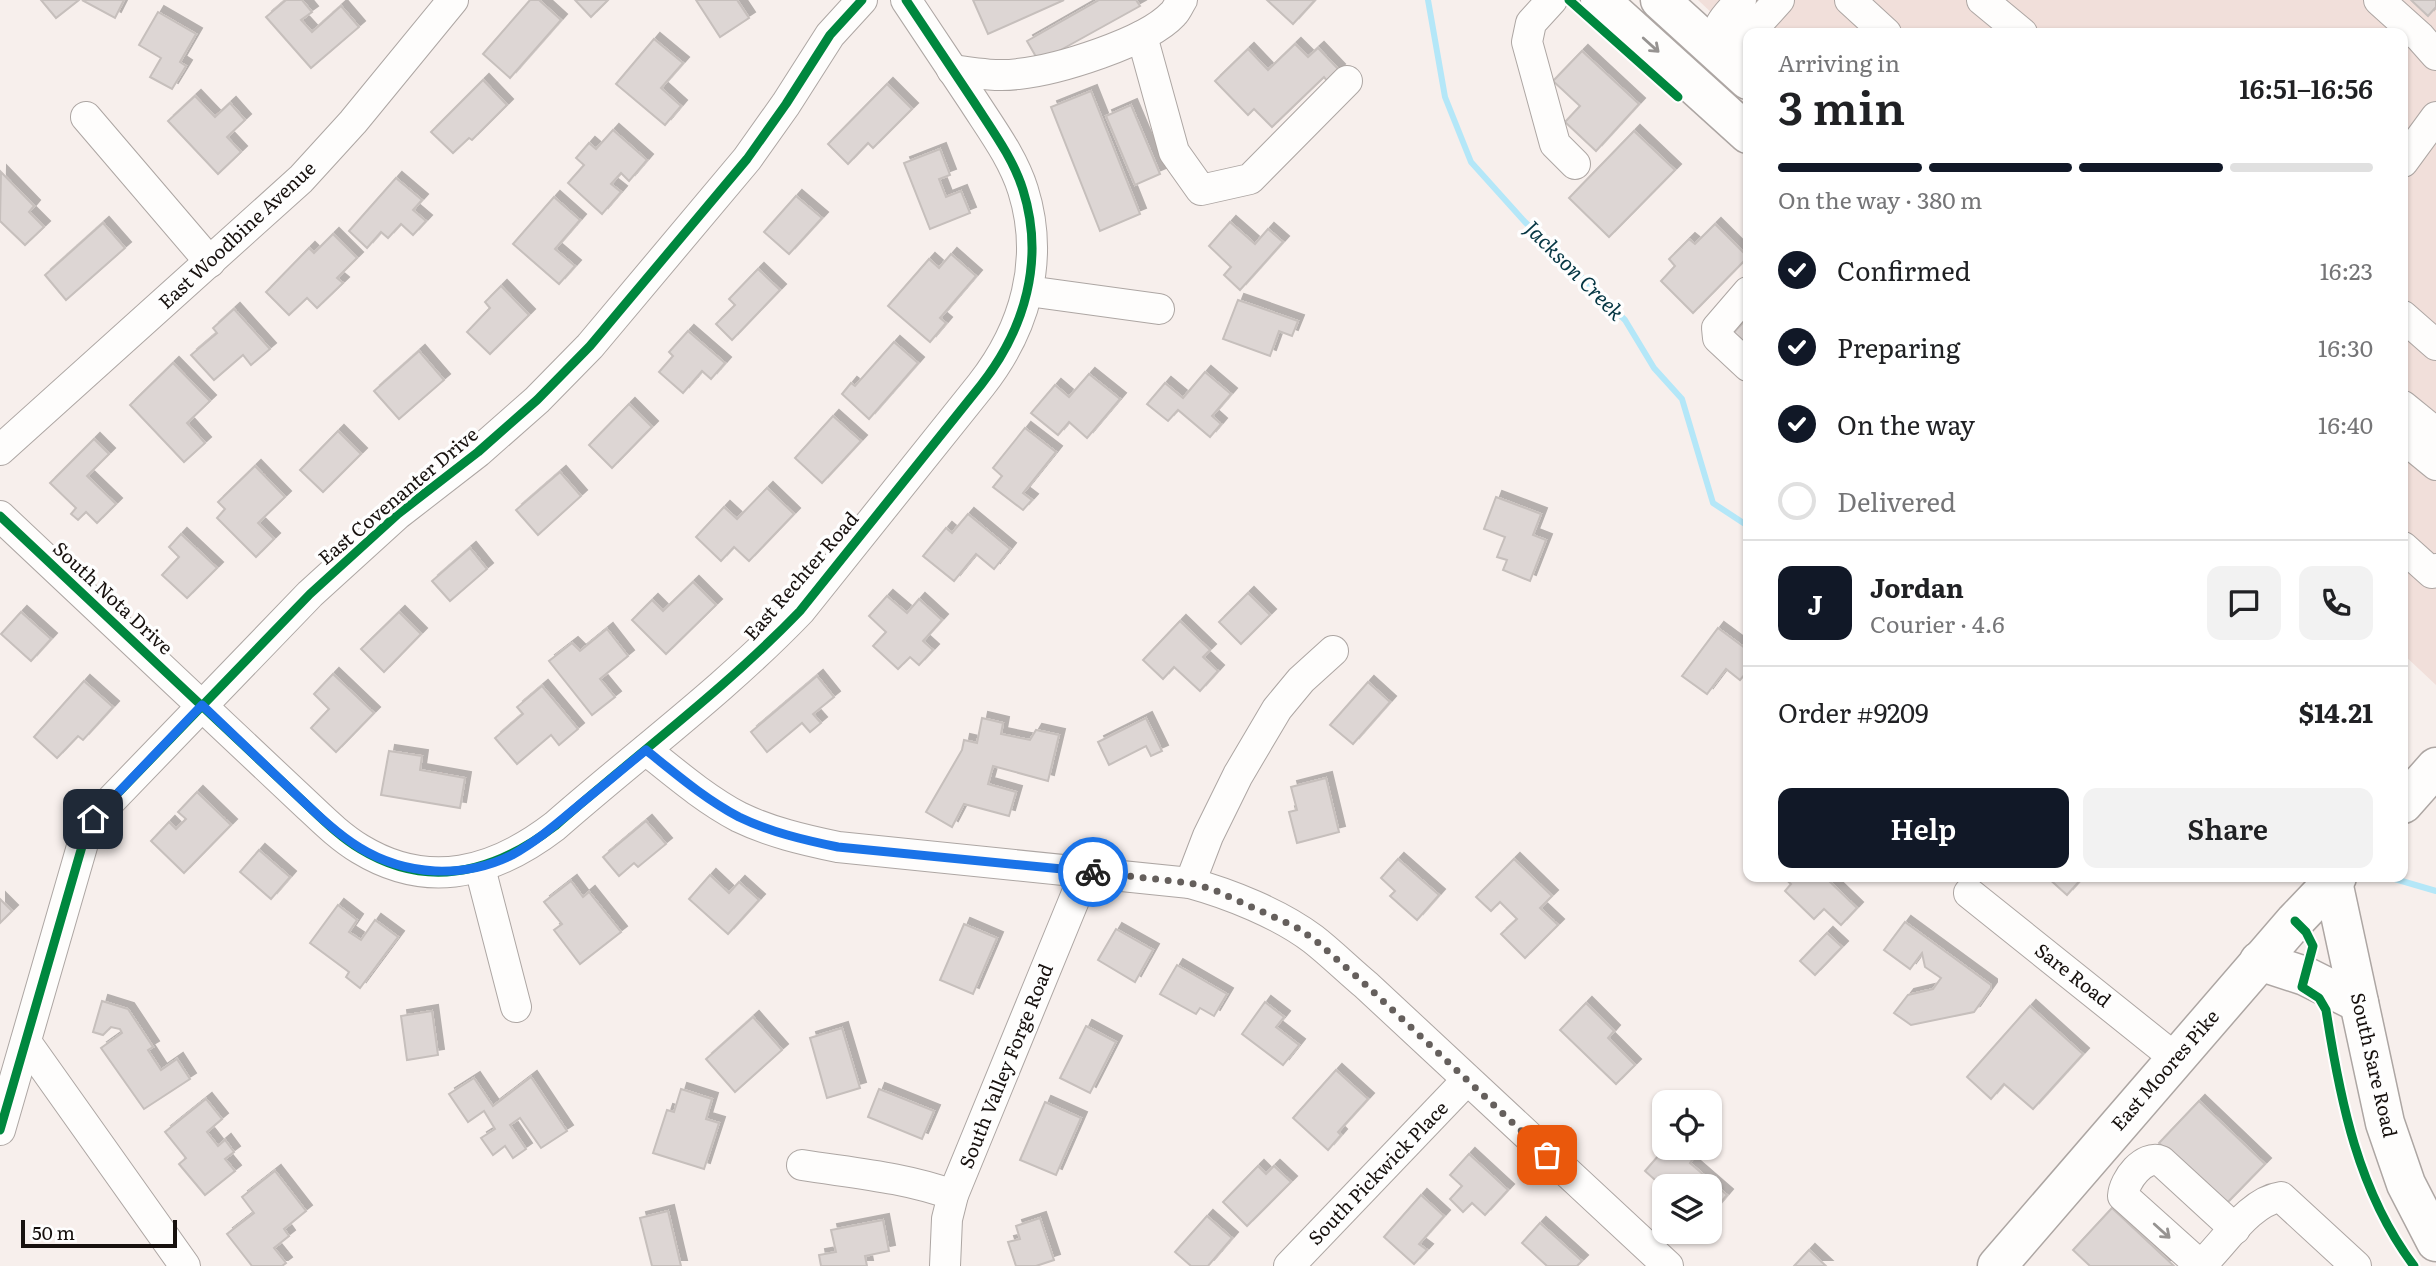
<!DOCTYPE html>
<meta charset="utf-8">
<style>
:root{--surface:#fff;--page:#f2f2f2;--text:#202124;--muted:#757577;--line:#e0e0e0;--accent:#111827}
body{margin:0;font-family:Literata,serif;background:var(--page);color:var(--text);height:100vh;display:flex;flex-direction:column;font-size:26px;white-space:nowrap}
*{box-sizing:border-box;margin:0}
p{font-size:23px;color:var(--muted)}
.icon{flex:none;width:38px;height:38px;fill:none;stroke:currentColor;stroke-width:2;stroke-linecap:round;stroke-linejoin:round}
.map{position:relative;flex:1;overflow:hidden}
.drawer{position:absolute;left:1743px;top:28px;width:665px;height:854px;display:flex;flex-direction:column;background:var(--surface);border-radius:14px;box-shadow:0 2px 5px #0004}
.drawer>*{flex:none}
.fabs{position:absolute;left:1652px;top:1090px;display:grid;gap:14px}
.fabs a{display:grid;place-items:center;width:70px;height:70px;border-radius:14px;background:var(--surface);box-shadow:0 2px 5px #0004;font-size:35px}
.scale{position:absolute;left:21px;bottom:18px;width:156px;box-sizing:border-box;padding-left:7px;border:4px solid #17110e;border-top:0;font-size:19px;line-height:24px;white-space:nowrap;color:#17110e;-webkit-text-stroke:5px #fefefe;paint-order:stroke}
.pin{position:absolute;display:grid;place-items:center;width:60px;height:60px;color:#fff;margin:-30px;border-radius:14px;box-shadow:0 4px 10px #0006}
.courier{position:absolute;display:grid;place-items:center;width:70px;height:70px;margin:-35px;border:5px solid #1a73e8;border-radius:50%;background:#fff;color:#222;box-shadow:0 2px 9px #0007}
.headline em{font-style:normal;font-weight:600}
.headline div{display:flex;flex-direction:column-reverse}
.headline{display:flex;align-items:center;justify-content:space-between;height:119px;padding:0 35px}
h1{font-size:46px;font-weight:600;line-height:52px}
.bar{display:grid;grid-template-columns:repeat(4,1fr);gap:10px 7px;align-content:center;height:84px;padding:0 35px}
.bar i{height:9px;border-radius:5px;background:var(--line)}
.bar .on{background:var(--accent)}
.bar p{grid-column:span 4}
.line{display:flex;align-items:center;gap:18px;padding:0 35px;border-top:2px solid var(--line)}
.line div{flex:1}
.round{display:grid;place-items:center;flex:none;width:74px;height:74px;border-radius:14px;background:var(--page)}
ol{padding:0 35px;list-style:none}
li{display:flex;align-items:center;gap:21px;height:77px}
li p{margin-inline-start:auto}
li .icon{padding:7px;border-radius:50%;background:var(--accent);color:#fff;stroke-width:4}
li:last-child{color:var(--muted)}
li i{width:38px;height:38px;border:4px solid var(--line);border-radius:50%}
.primary-button{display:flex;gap:14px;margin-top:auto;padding:14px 35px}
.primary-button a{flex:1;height:80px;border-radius:14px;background:var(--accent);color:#fff;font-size:28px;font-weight:600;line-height:80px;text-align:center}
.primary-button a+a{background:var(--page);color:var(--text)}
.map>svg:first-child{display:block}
.built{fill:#f1dfda}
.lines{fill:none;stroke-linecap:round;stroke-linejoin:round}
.stream{stroke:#b4e7f8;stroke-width:6}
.building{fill:#ddd6d4;stroke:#c6bfbc;stroke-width:2;filter:url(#shadow)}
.minor-casing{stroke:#ada6a3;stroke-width:32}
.major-casing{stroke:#ada6a3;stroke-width:41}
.minor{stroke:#fefdfc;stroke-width:30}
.major{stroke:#fefdfc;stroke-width:38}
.cycleway-casing{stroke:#fefefe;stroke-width:13}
.cycleway{stroke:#00873e;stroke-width:9}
.oneway{stroke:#969391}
.done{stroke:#655f5c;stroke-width:7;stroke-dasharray:0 12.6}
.route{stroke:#1a73e8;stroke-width:9}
.labels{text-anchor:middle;stroke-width:7;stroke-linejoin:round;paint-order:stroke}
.street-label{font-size:19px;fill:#17110e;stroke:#fefefe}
.water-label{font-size:21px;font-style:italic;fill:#053643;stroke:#fefefe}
</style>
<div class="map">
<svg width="2436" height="1266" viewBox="0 0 2436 1266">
<defs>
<filter id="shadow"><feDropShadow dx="6" dy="-6" stdDeviation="0" flood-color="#0004"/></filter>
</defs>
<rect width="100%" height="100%" fill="#f7efec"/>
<polygon class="built" points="1698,0 2436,0 2436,685 2403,654 2403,33 1748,33 1748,47"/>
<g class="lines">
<g class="stream">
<polyline points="1428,0 1445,97 1471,162 1525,222 1625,320 1654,368 1682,399 1713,503 1748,526"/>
<polyline points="2388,877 2436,891"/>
</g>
</g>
<g class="building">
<polygon points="41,0 79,0 56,18"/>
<polygon points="82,0 124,0 115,18"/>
<polygon points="286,0 302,0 312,12 301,20 312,32 341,6 359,27 311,68 266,17"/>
<polygon points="530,0 539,0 561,20 510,78 483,54"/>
<polygon points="575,0 608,0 591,17"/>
<polygon points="696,0 737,0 749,18 720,37"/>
<polygon points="973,0 1064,0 988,34"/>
<polygon points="1099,0 1136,0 1140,6 1039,62 1027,41"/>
<polygon points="1267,0 1315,0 1293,24"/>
<polygon points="2411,0 2436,0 2436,7 2428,16"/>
<polygon points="158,12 196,34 180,62 186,66 172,89 150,77 161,58 139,45"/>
<polygon points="654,39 683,63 661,88 681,106 665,125 616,84"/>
<polygon points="1295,44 1308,57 1318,48 1339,70 1327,81 1324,77 1272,127 1254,109 1248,115 1215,81 1248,49 1268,70"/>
<polygon points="1582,51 1639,104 1596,151 1565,122 1580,106 1553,81"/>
<polygon points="483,80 507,105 472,140 469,138 453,153 431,132"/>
<polygon points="887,84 912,109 873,148 868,143 848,164 828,144"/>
<polygon points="1091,91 1140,214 1100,231 1051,107"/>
<polygon points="195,96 215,117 230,103 245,120 227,137 241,152 218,174 168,121"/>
<polygon points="1131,105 1160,174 1135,185 1106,116"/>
<polygon points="613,130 647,160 629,181 621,173 611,184 621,192 602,214 568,183 584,165 576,158 589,143 596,149"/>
<polygon points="1634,131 1675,170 1609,237 1569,198"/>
<polygon points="940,149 950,175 939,179 946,197 961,191 970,213 930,229 904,163"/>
<polygon points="1,172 34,206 29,212 44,227 25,245 0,221"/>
<polygon points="396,178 422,200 413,210 426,221 413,235 401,224 388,238 381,232 367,248 349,231"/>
<polygon points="796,196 822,218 789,254 764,232"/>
<polygon points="554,197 580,220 555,249 575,266 559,284 513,244"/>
<polygon points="1230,222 1255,244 1268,229 1283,242 1240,290 1224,275 1231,267 1209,246"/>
<polygon points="103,223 125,248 66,300 45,275"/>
<polygon points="1715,224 1748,257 1693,313 1661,281 1675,266 1669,259 1689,239 1695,244"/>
<polygon points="333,234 357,258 337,278 343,283 317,308 307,298 289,315 266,292 309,248 314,253"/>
<polygon points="951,254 976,276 940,318 946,323 930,342 888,306 929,259 939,268"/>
<polygon points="758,269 780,290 732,340 716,324 735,305 729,299"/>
<polygon points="501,286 529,315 490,354 467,332 490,308 485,302"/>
<polygon points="1238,300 1298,321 1292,336 1279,331 1270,356 1223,339"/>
<polygon points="234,309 270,349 251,365 243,355 214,380 191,355 217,333 213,328"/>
<polygon points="1748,317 1748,345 1741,352 1728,339"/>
<polygon points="688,331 725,363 711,379 702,371 683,393 659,372 673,356 669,352"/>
<polygon points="894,342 918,363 869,419 842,394 851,383 855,386"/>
<polygon points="419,351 444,380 399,419 374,391"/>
<polygon points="173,363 210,401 187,423 205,443 184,462 130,405"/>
<polygon points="1205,372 1231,394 1212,416 1221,424 1210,437 1178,410 1168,421 1147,404 1165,383 1183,398"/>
<polygon points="1089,374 1120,399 1087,438 1069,422 1058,435 1031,413 1055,385 1069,397"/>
<polygon points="629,404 652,427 612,468 589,445"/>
<polygon points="833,416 861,441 822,483 795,458"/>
<polygon points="1025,428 1056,452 1023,493 1032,500 1023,510 993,487 1002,476 993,468"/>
<polygon points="338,431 361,454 323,492 300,470"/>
<polygon points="94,439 109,454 87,476 116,504 97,523 86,512 78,520 71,514 76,508 50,483"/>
<polygon points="255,466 285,497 258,523 274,539 256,557 217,518 225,509 218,502"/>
<polygon points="560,472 581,496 538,535 516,510"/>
<polygon points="767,488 794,514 749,561 734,547 721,561 696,537 724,507 737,519"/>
<polygon points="1496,497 1541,514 1533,535 1546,540 1530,581 1503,570 1507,560 1497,557 1505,537 1484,529"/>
<polygon points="968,514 1010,549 994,569 976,554 954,581 923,556 946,528 952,533"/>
<polygon points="181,534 217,568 187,598 162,575 179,557 169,547"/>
<polygon points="470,548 487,569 450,601 432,581"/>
<polygon points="693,582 716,605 666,654 632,620 652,600 663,611"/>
<polygon points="1248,593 1270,615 1241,644 1219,622"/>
<polygon points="887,596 907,613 919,599 942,620 923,641 933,650 919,665 910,657 898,669 873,646 886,632 869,616"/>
<polygon points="21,612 51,639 31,661 1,634"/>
<polygon points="399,612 421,634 384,672 361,649"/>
<polygon points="1180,621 1210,650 1203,657 1218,671 1200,691 1174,667 1163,679 1143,660"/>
<polygon points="1718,628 1745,648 1748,643 1748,676 1745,674 1740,680 1726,669 1707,694 1682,676"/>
<polygon points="607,629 628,656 600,679 615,697 592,715 549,661 572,643 580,651"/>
<polygon points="333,674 374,713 336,752 311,728 329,709 314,694"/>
<polygon points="817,676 834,697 813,714 821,723 810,732 802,723 767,752 751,732"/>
<polygon points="84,681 113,707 83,740 78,736 57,758 34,737"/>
<polygon points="1368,682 1390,702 1353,744 1330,725"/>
<polygon points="542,686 578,729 559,745 551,735 517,764 495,738 523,714 517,707"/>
<polygon points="982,718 1003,723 1001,734 1030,740 1036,730 1059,735 1048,781 993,766 988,784 1016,792 1009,816 964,804 952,827 926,812 962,750 964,740 977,743"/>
<polygon points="1146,718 1162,751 1151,756 1146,746 1109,765 1098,742"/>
<polygon points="389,751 422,756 420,770 465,778 460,808 381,795"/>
<polygon points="1326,778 1339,832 1297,843 1289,812 1297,810 1291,787"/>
<polygon points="197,792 231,825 184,873 151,841 169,822 176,829 186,819 178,812"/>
<polygon points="646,821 666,844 638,867 634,863 619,876 603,857"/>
<polygon points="259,850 290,877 271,899 240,872"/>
<polygon points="1398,859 1439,895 1417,920 1390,896 1395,891 1381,878"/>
<polygon points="1514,859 1552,896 1540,908 1558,925 1525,958 1501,934 1517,919 1500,902 1491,911 1476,897"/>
<polygon points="710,875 729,893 739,882 759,900 728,934 689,899"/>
<polygon points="1783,877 1825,877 1857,908 1841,925 1824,909 1814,919 1785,891 1791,884"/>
<polygon points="2047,877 2083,877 2067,895"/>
<polygon points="571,881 583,897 589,892 621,932 580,964 554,930 562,924 544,902"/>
<polygon points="0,899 12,911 0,923"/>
<polygon points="338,905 357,920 349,932 361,940 375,920 398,937 360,988 346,977 349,972 310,943"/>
<polygon points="1905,922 1991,985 1991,988 1974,1012 1911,1025 1894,1013 1908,995 1933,989 1941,978 1925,967 1922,953 1910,969 1884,950"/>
<polygon points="964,924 997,938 973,994 940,980"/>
<polygon points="1116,929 1153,950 1135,982 1098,960"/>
<polygon points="1827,933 1842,947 1815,975 1800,961"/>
<polygon points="1177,965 1227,994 1214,1016 1200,1008 1196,1014 1160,994"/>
<polygon points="102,1001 128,1009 153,1047 148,1050 161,1070 177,1059 190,1079 144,1109 101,1048 122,1033 120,1029 111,1027 103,1035 93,1032"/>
<polygon points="1265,1002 1284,1017 1276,1027 1299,1045 1283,1065 1242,1034"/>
<polygon points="1586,1003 1614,1031 1608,1038 1635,1065 1616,1084 1560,1030"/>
<polygon points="2030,1006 2083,1054 2033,1109 2004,1084 1991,1099 1967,1077"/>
<polygon points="432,1011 438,1055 407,1060 401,1016"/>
<polygon points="753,1017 782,1050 735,1092 706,1059"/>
<polygon points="1086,1026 1116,1042 1090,1093 1060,1078"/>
<polygon points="842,1028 860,1088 827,1098 810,1038"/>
<polygon points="1336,1070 1368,1099 1338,1132 1341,1135 1328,1150 1293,1118"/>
<polygon points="531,1077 567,1131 541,1148 520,1118 510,1125 526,1149 513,1158 505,1146 493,1155 481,1138 495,1129 484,1111 468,1122 449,1094 474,1078 493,1106"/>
<polygon points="681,1089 712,1099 706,1119 719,1123 704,1169 653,1153 667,1110 674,1112"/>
<polygon points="879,1089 934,1111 922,1139 868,1117"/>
<polygon points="206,1099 222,1119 207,1132 218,1146 225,1140 234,1152 225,1159 235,1171 205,1195 179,1164 186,1158 165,1132"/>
<polygon points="2199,1101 2265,1164 2224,1206 2159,1143"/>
<polygon points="1045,1102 1081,1118 1056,1175 1020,1160"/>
<polygon points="1665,1148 1684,1148 1694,1157 1690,1163 1727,1195 1710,1215 1710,1186 1664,1188 1645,1171"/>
<polygon points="1469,1154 1508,1190 1485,1215 1472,1203 1463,1212 1450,1199 1462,1186 1450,1175"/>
<polygon points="1258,1166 1266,1174 1274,1166 1291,1182 1247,1226 1223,1202"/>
<polygon points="275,1171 306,1211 284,1229 289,1236 274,1248 286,1263 282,1266 252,1266 227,1234 254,1213 242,1197"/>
<polygon points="1421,1195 1444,1216 1419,1244 1427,1250 1414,1264 1384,1237"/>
<polygon points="2112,1208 2174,1266 2090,1266 2073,1250"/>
<polygon points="668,1211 681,1266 652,1266 640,1218"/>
<polygon points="1207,1216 1232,1238 1208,1266 1191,1266 1175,1252"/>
<polygon points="1040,1218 1054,1260 1036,1266 1016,1266 1008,1242 1020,1239 1016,1226"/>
<polygon points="883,1220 889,1251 865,1256 867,1266 821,1266 819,1255 836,1252 831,1230"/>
<polygon points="1540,1223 1582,1261 1577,1266 1547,1266 1522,1243"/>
<polygon points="1809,1250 1826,1266 1794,1266"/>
</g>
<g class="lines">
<defs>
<g id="minor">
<polyline points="1552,0 1531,23 1527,42 1555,144 1575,164"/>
<path d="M1741,0C1725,17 1716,24 1716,48L1729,47L1748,34"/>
<polyline points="1850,0 1886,33"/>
<polyline points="1982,0 2022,33"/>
<polyline points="2379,0 2420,37 2436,55"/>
<polyline points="1749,33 1779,0"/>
<polyline points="1142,36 1174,152 1201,190 1250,179 1347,81"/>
<path d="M952,70C974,73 996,77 1018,74C1057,70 1146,43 1173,14C1177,10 1179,4 1182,0"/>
<polyline points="86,117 210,262"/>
<polyline points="2403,162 2436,117"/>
<polyline points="1028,291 1159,309"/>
<polyline points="1748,292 1717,328 1718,338 1748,366"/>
<polyline points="2403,316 2436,345"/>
<polyline points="2403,406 2436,433"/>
<polyline points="2403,438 2436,465"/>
<polyline points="0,450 301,179 353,122 453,0"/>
<path d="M0,516L306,804C323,820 340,837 360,849C429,891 495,872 555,826C637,754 724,690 800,611L981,385C1025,329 1045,260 1023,190C1013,158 992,130 974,102C951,68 929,34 906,0"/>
<polyline points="2403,547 2432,573 2436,569"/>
<path d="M646,750C676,774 705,799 739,817C770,832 804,840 838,847L1190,883C1230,894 1280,914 1313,939C1331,953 1348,970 1366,985L1668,1266"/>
<polyline points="480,868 516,1007"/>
<polyline points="1190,883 1208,836 1238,775 1277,709 1301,680 1333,651"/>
<polyline points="1969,893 2175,1058"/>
<polyline points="26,1042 185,1266"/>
<polyline points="0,1130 83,843 93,819 310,594 398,514 478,452 537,400 590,346 747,159 786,104 830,35 862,0"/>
<path d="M802,1165C852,1173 904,1177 953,1195"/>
<polyline points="945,1266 947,1219 953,1195 1086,871"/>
<polyline points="1289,1266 1467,1080"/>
<path d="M2201,1266L2123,1196C2124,1180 2144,1154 2161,1161L2235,1229"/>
<path d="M2204,1266L2209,1257C2229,1236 2252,1201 2281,1197L2356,1266"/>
</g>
<g id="major">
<polyline points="1600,0 1748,134"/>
<polyline points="1660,0 1748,80"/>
<polyline points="2403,804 2436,767"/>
<polyline points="2332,877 2385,1123 2406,1184 2436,1242"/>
<polyline points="2259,961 2305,976 2359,1003"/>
<polyline points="1997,1266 2295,921 2337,877"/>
</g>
</defs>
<use href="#minor" class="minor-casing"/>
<use href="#major" class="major-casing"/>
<use href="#minor" class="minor"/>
<use href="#major" class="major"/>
<defs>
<g id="cycleway">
<polyline points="1569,0 1678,97"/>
<path d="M0,516L306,804C323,820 340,837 360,849C429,891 495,872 555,826C637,754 724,690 800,611L981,385C1025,329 1045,260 1023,190C1013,158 992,130 974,102C951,68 929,34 906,0"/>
<path d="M2295,921L2306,932L2313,946L2302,987L2319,998L2326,1010C2340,1100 2358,1192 2414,1266"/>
<polyline points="0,1130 83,843 93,819 310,594 398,514 478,452 537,400 590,346 747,159 786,104 830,35 862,0"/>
</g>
</defs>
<use href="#cycleway" class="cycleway-casing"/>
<use href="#cycleway" class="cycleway"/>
</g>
<defs><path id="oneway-shaft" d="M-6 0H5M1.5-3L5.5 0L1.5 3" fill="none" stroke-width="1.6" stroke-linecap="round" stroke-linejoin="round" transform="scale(1.75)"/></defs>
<g class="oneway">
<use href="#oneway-shaft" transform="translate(1651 45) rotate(42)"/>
<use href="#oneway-shaft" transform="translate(2162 1231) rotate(42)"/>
</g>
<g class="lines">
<polyline class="done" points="1093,872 1190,883 1212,889 1296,927 1315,940 1366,985 1547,1155"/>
<path class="route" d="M93,819L202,705C230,732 259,759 287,786C334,830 367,867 435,871C462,872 488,867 512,855C539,840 561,820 584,801C605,784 625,767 646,750C676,774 705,799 739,817C770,832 804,840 838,847L1093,872"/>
</g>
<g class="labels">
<g class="street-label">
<text transform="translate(237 235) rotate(-43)" y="7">East Woodbine Avenue</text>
<text transform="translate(398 496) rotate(-40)" y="7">East Covenanter Drive</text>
<text transform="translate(801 576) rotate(-49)" y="7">East Rechter Road</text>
<text transform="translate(113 598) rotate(43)" y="7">South Nota Drive</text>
<text transform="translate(2073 975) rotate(38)" y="7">Sare Road</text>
<text transform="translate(2374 1065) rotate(77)" y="7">South Sare Road</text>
<text transform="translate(1006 1066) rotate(-68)" y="7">South Valley Forge Road</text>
<text transform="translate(2165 1070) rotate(-49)" y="7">East Moores Pike</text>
<text transform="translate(1378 1173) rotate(-46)" y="7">South Pickwick Place</text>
</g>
<g class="water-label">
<text transform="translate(1574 271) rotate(45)" y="7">Jackson Creek</text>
</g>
</g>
</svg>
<div class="fabs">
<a><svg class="icon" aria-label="locate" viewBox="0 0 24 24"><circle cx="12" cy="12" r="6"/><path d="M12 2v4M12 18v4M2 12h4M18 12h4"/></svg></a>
<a><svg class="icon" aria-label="layers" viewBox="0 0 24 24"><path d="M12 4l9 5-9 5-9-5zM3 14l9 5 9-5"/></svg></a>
</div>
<div class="scale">50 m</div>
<div class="pin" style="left:1547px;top:1155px;background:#ea580c"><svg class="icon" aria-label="bag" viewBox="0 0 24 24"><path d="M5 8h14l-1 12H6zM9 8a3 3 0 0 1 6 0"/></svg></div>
<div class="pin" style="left:93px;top:819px;background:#1f2937"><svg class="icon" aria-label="home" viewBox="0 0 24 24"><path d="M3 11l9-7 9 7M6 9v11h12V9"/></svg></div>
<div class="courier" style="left:1093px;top:872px"><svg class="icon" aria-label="bike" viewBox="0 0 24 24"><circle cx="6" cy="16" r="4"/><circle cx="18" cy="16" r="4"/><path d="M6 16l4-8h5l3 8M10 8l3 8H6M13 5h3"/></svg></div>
<section class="drawer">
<div class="headline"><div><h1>3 min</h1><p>Arriving in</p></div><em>16:51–16:56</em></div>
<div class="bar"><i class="on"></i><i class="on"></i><i class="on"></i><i></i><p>On the way · 380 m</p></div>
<ol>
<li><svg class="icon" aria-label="check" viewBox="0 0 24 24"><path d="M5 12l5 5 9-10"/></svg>Confirmed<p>16:23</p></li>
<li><svg class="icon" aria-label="check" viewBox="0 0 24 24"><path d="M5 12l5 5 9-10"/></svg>Preparing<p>16:30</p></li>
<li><svg class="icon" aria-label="check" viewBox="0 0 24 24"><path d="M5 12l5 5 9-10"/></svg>On the way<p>16:40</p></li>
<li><i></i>Delivered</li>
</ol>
<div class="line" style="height:126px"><b class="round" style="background:var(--accent);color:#fff">J</b><div><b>Jordan</b><p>Courier · 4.6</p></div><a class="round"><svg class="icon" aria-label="chat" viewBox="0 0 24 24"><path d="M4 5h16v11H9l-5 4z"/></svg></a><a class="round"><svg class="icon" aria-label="phone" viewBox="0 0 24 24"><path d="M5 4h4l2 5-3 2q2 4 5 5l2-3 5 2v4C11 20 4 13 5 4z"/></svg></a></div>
<div class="line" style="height:91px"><div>Order #9209</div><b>$14.21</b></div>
<div class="primary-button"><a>Help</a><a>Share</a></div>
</section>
</div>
